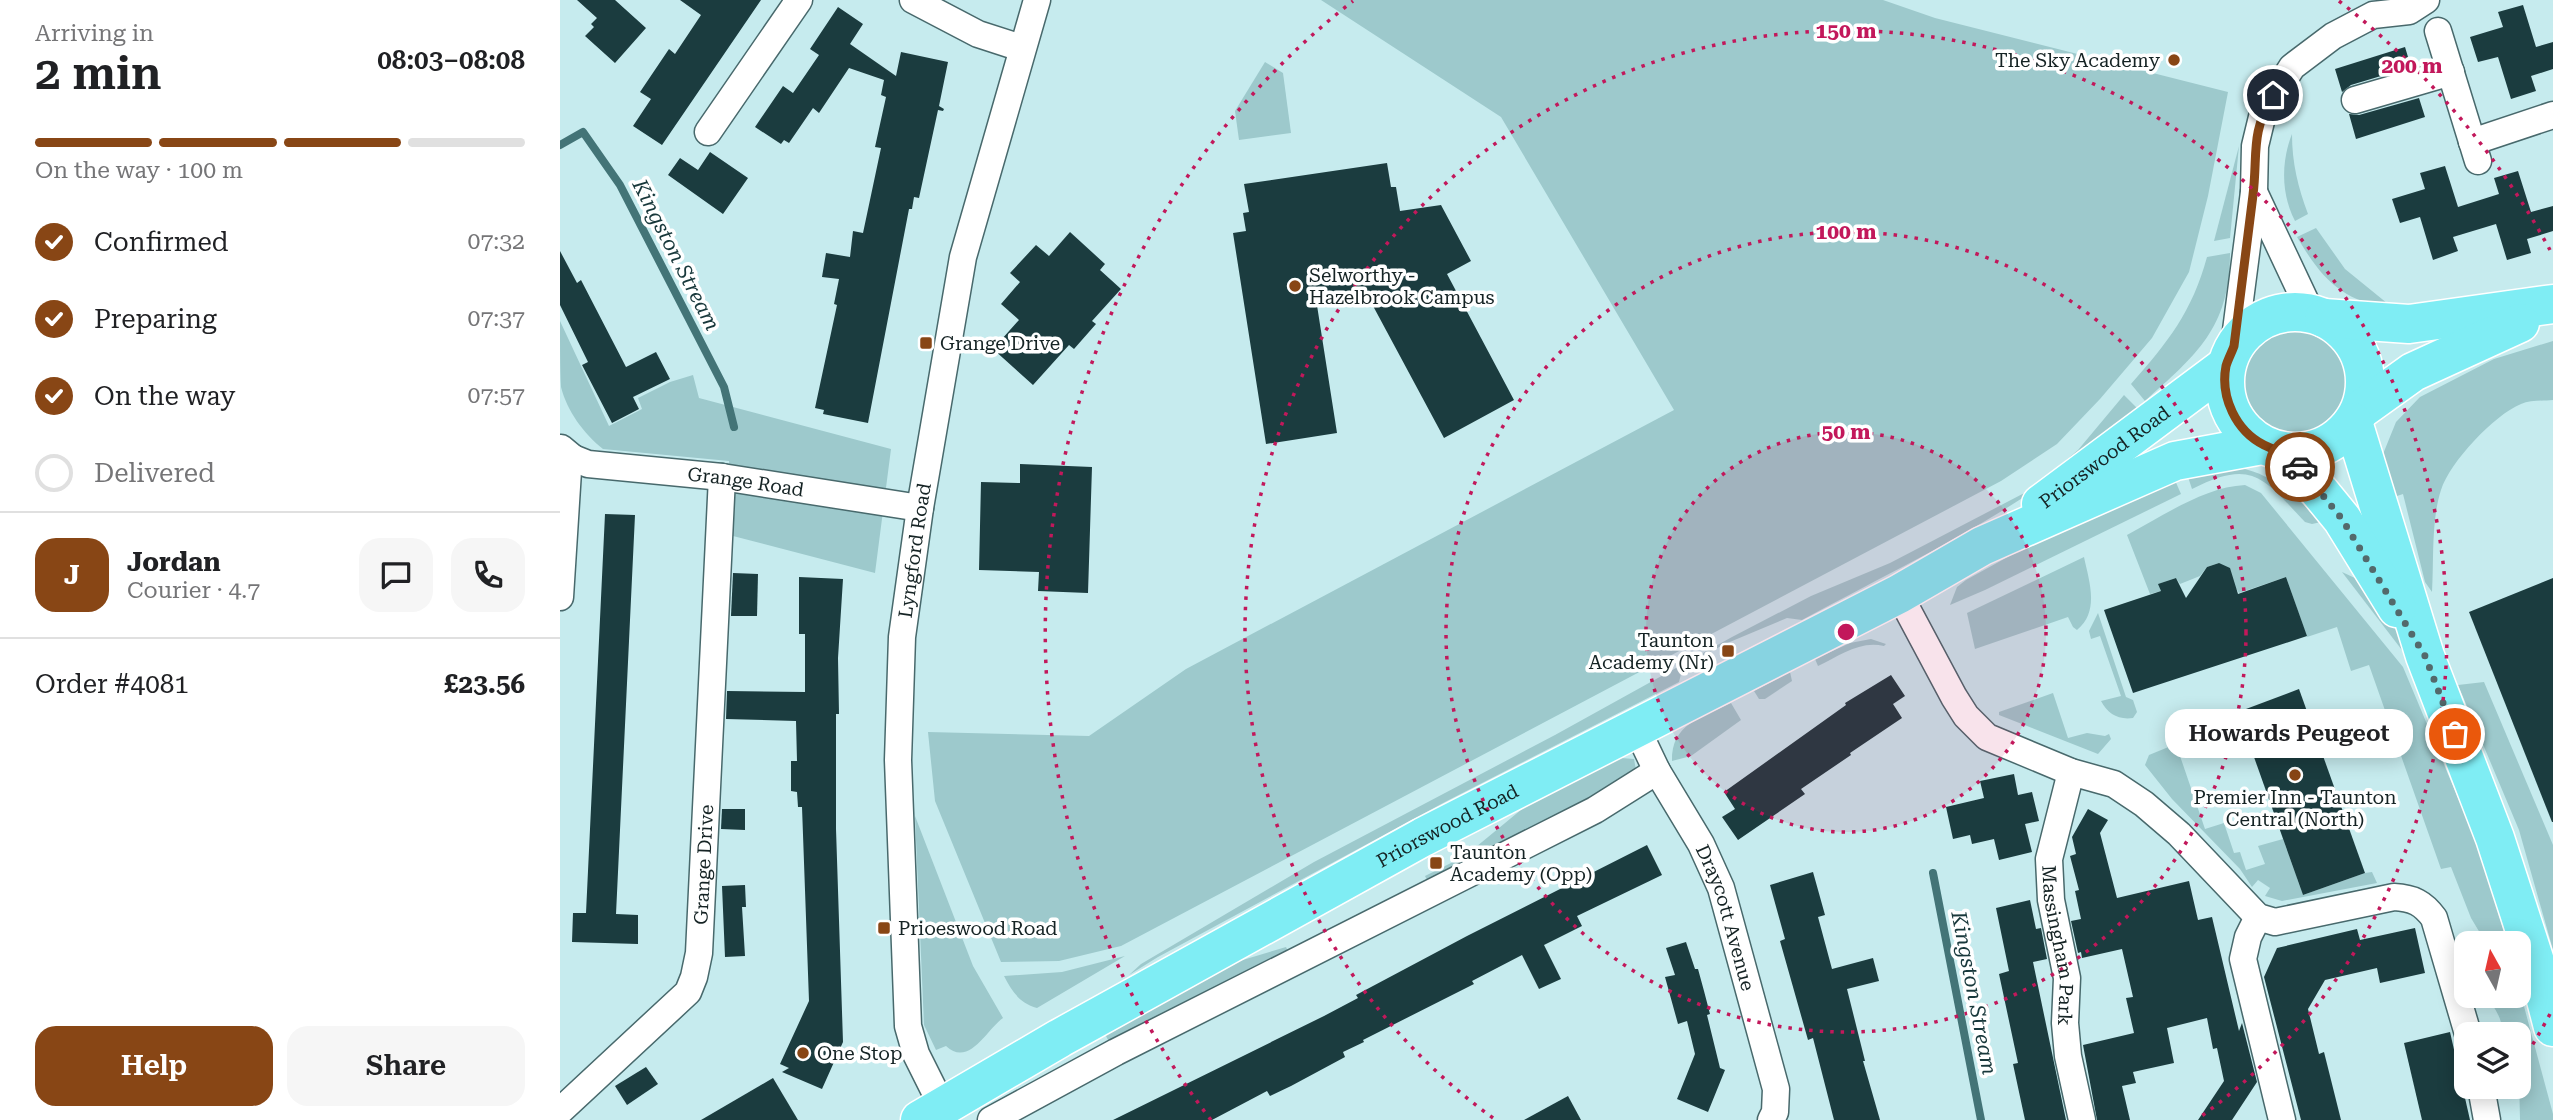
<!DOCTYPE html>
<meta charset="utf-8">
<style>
:root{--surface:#fff;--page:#f6f6f6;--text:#202124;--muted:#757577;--line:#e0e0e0;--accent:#884615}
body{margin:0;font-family:"Roboto Serif",serif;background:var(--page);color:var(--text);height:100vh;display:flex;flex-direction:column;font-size:26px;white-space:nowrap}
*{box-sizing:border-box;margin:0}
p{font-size:23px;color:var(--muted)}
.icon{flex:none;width:38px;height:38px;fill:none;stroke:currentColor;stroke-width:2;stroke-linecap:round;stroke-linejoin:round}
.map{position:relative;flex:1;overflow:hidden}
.details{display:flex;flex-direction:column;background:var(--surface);width:560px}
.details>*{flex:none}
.needle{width:46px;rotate:352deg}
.fabs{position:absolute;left:1894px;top:931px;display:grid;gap:14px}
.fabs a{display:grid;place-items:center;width:77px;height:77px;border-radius:14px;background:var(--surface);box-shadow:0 4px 18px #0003;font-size:35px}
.pin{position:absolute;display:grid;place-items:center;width:60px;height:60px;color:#fff;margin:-30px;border:4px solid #fff;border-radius:50%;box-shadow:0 2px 7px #0007}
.courier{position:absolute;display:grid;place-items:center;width:70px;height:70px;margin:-35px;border:5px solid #884615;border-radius:50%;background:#fff;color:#222;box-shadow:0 2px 9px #0007}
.bubble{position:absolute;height:49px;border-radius:21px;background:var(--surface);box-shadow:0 4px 18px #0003;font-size:23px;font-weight:600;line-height:49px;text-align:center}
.summary em{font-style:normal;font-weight:600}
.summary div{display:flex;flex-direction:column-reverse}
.summary{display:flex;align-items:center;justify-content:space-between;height:119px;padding:0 35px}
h1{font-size:46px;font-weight:600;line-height:52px}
.bar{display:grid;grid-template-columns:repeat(4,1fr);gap:10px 7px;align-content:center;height:84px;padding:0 35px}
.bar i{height:9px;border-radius:5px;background:var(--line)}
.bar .active{background:var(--accent)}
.bar p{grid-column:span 4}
.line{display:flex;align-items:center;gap:18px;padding:0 35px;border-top:2px solid var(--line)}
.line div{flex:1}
.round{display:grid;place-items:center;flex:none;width:74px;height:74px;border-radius:21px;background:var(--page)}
ol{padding:0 35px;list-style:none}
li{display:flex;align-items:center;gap:21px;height:77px}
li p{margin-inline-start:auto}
li .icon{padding:7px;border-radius:50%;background:var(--accent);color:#fff;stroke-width:4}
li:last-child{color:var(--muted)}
li i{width:38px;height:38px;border:4px solid var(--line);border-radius:50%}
.primary-button{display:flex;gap:14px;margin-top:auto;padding:14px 35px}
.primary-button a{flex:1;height:80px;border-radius:21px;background:var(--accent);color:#fff;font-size:28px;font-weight:600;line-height:80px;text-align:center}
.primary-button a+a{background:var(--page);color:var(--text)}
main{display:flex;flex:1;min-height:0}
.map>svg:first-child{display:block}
.green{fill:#9dc9cc}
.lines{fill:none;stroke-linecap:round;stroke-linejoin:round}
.stream{stroke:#437477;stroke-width:8}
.building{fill:#1b3c3f}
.street-casing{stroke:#48696c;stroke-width:29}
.primary-casing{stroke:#fff;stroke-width:41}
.street{stroke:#fff;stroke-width:26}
.primary{stroke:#7fedf4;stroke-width:38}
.done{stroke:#53696b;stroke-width:7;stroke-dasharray:0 12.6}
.route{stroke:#884615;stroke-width:9}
.ring{fill:none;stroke:#c2185b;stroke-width:3.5;stroke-dasharray:3.5 7}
.poi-dot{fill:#884615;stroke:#fff;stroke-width:2.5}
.labels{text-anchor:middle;stroke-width:7;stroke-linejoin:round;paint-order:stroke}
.poi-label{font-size:19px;fill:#152324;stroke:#fff;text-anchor:start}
.street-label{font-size:19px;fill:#152324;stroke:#fff}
.water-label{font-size:21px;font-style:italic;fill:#18383b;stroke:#fff}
.centre{fill:#c2185b;stroke:#fff;stroke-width:3.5}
.ring-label{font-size:21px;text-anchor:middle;font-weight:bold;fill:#c2185b;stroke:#fff;stroke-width:7;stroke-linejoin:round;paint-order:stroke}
</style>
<main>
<section class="details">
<div class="summary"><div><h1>2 min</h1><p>Arriving in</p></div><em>08:03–08:08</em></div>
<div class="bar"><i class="active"></i><i class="active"></i><i class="active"></i><i></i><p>On the way · 100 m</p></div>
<ol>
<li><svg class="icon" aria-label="check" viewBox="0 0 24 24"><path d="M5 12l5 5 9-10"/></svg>Confirmed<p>07:32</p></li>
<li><svg class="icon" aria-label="check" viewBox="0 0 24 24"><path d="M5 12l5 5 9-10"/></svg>Preparing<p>07:37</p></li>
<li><svg class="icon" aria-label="check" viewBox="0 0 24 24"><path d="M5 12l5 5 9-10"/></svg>On the way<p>07:57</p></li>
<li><i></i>Delivered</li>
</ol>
<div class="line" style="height:126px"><b class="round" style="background:var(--accent);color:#fff">J</b><div><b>Jordan</b><p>Courier · 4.7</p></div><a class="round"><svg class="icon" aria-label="chat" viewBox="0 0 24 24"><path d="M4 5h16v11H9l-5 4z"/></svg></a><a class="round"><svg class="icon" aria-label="phone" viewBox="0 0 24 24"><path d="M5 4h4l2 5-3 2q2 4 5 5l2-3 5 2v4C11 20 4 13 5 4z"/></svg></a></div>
<div class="line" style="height:91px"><div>Order #4081</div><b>£23.56</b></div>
<div class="primary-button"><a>Help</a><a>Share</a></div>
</section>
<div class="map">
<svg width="1993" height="1120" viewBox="0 0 1993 1120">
<rect width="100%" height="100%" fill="#c6ebee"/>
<g class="green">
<polygon points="761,0 1323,0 1375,18 1668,92 1648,196 1629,272 1592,338 1540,399 1497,444 1441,481 561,946 499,961 441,962 375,801 368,732 529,736 626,669 1114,410 941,117"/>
<polygon points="705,62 723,73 731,133 679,140 675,111"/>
<path d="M1732,134C1732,163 1738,187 1748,214L1735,221C1721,194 1721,162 1732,134Z"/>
<polygon points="1679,146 1670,238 1654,241"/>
<path d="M1756,228L1785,269L1833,308C1782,302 1762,279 1737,237Z"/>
<path d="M1670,253C1670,328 1636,355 1585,401L1571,384C1608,342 1632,312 1647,257Z"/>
<path d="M0,321L49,426L82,409L78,398L110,382L133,375L139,398L331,449L315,573L173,536L169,461L43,449C24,434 7,411 1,387C0,370 0,339 0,321Z"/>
<circle cx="1736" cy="382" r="53"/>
<path d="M1993,341V400C1983,401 1970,400 1961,404C1934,415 1890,462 1881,490C1871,521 1874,560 1872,592L1865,582L1843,494L1831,498L1821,459L1836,422L1860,397L1934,359Z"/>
<path d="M1564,395L1577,408C1482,502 1358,557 1242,620L1227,618L1165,644L1123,666L1119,682L885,802L598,957L569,975L581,964L754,862L995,735L1172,637L1251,596L1330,563L1472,489L1518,450Z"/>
<path d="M1625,468C1642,468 1663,464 1680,468C1713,474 1739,499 1761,522L1752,524L1745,522C1703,478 1693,458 1632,489Z"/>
<polygon points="1611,471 1621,494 1425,590 1390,605 1397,587 1406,580 1593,477"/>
<path d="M1685,485L1701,493L1843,667L1922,855L1947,943H1926L1911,918L1891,867L1881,869L1809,665L1791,671L1777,627L1747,637L1726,577L1679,593L1659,563L1647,567L1640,576L1620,584L1616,578L1599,584L1601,591L1590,594L1567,535C1603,516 1644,487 1685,485Z"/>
<path d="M1524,557C1529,581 1540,611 1517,630L1513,627L1508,617L1415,649L1407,613Z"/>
<polygon points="1782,572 1810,585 1836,630 1845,654"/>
<path d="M1538,613L1566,697L1573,700L1577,712L1573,718C1558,720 1548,714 1541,701L1561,696L1540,636L1531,639L1529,631Z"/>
<path d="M1311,639L1326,644L1324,646C1300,640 1279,656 1258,666L1255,659L1290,643Z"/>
<polygon points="1230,672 1232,681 1205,699 1199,699 1194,691"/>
<polygon points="1924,682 1993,845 1993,950 1959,830 1898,685"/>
<polygon points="1493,693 1508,738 1527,733 1545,736 1549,734 1551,739 1538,754 1439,715 1439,712"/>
<path d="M1171,703L1181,720L1131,756L1112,761C1111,724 1142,717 1171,703Z"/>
<polygon points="1628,739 1634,741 1638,748 1620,756 1645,829 1664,823 1674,853 1680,852 1686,870 1705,864 1698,846 1723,839 1743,895 1805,873 1812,872 1817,883 1722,901 1705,896 1710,888 1698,880 1692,887 1680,869 1612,799 1585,765 1589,755"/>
<polygon points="1061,758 1074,759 1076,770 1015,809 870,886 865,876 905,856 967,805"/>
<path d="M355,816L413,966L443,1018C427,1029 409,1068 386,1046L376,1050L364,1025Z"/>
<polygon points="726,947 730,956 550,1044 545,1034 676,962"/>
<path d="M565,956L477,1008C459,1003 452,991 444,976L502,972Z"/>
<path d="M1958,984L1993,1114V1120H1960L1958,1034H1941C1944,1018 1934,1010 1928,996H1958Z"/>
</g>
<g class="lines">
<g class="stream">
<polyline points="0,145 23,132 60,185 164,387 174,427"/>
<polyline points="1373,873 1421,1120"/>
</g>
</g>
<g class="building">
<polygon points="17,0 55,0 86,28 55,63 25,36 34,27 31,24 37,18"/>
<polygon points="120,0 201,0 102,145 73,126 91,99 80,92 109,49 115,54 141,15"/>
<polygon points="1963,5 1976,47 1993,42 1993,69 1971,76 1976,91 1951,99 1938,57 1918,62 1910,37 1943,27 1938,12"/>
<polygon points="278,7 303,24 290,44 336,76 341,52 388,62 379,106 384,109 383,111 378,110 359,198 354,197 352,209 349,209 308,423 263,414 264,410 255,408 277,305 274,304 279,279 262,277 266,253 290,257 293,231 303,233 321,148 315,147 326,97 321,95 324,80 289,68 259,113 253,108 229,143 224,140 221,144 195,127 223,86 233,93 259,55 250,49"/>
<polygon points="1845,47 1851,67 1791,85 1782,92 1775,69"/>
<polygon points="1859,98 1865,117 1796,139 1789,114 1799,115"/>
<polygon points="150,152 188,178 163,214 108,175 120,158 138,170"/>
<polygon points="827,163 831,187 836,187 840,211 881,205 911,261 887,274 954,400 884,438 805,291 756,299 777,433 706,444 673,233 686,231 683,213 689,212 684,184"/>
<polygon points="1885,166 1898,207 1939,194 1934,178 1958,171 1971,212 1993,206 1993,231 1967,239 1971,253 1947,260 1936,224 1893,237 1898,251 1873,260 1860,217 1840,223 1832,199 1865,189 1860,173"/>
<polygon points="510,232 545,264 540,270 561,289 532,321 536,324 514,349 509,345 473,385 433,349 459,320 441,304 460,282 450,273 476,245 489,256"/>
<polygon points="0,251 17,283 21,280 66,367 96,352 110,379 73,397 79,409 52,423 22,365 28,362 0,305"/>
<polygon points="460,464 532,467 528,593 478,591 479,572 419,570 421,482 460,483"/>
<polygon points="45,514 75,515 56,914 78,915 78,944 12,942 13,913 26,913"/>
<polygon points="1659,563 1670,568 1678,594 1726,577 1747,636 1573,693 1544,610 1601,591 1598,584 1616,578 1626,598 1647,567"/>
<polygon points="173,573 198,574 197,616 171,616"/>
<polygon points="239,577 283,579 278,658 279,714 276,714 276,829 283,1042 262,1089 222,1072 229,1068 220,1064 249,1001 242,807 238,807 237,792 231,791 231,761 237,761 236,721 166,719 167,691 245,692 245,634 239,634"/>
<polygon points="1993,578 1993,822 1992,822 1909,612"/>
<polygon points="1331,675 1345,696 1333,704 1342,718 1290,753 1291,755 1241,789 1245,794 1178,840 1162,817 1175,809 1164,792 1286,705 1285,703"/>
<polygon points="1739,689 1805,873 1743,895 1678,712"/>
<polygon points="1454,774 1458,795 1472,792 1479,821 1465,824 1472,852 1439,860 1434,839 1412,844 1410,835 1393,839 1386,807 1424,798 1420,781"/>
<polygon points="162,809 185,809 185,830 161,829"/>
<polygon points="1528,809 1548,820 1540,833 1557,898 1629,881 1638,920 1652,917 1679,1031 1682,1023 1697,1082 1672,1120 1638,1120 1664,1081 1657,1048 1653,1049 1647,1018 1607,1028 1614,1063 1573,1072 1576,1083 1562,1086 1570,1120 1537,1120 1523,1045 1574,1033 1566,998 1573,997 1562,949 1522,958 1521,952 1518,953 1511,921 1521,919 1515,891 1519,890 1510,856 1516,854 1512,837"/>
<polygon points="1087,845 1102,875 1017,916 1022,926 984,945 1001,979 979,989 962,955 912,981 914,984 803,1040 804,1042 783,1052 785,1057 731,1086 710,1096 707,1091 652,1120 553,1120 764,1016 798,998 796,995 907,936"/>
<polygon points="1253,872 1265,915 1258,917 1272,969 1313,958 1319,981 1287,989 1305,1061 1303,1061 1320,1120 1274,1120 1253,1038 1248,1040 1220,941 1225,939 1210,885"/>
<polygon points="185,885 186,907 182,907 185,956 165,957 162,886"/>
<polygon points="1470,900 1476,929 1481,928 1487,959 1473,962 1506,1120 1465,1120 1453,1064 1458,1063 1439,974 1449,971 1436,908"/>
<polygon points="1855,928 1865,973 1820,983 1817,968 1765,980 1748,1009 1759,1054 1764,1052 1781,1120 1741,1120 1704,977 1717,948 1797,929 1800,940"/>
<polygon points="1126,942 1135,969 1138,969 1144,991 1150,1014 1147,1015 1160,1068 1165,1070 1148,1112 1117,1099 1135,1054 1127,1021 1118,1024 1105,977 1115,975 1106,948"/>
<polygon points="1890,1032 1910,1120 1862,1120 1844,1043"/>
<polygon points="86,1067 98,1084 67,1105 55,1086"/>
<polygon points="213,1078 238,1120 141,1120"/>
<polygon points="1008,1096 1021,1120 964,1120"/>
</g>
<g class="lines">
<defs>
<g id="street">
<polyline points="353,0 418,34 461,48"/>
<polyline points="1878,31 1918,161"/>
<polyline points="1795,100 1891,72"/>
<polyline points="148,132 239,0"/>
<polyline points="1912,142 1993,115"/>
<polyline points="1694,192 1751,313"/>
<polyline points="1674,346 1694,192 1695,146 1703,113 1732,67 1773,36 1813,15 1849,11 1866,0"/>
<path id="s1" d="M13,458L28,464L162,477L360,508"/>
<path d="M1339,594L1394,697L1406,716L1427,737L1511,772L1554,784L1584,804L1619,834L1698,917L1715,922L1834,897C1853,898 1863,903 1874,918L1908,1034"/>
<polyline points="0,597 8,471 13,458 1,448"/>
<path id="s2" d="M1076,727L1097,771L1141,844L1161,888L1216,1089L1215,1112L1211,1120"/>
<path id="s3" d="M1511,772L1489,859L1491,900L1507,978L1505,1023L1508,1056L1522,1120"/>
<polyline points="1698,917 1688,937 1683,959 1722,1120"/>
<polyline points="1921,1087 1927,1120"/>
<path id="s4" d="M382,1106L356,1054L348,1026L338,760L342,637L360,508L403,257L477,0"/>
<path id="s5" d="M0,1111L128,992L134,977L139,953L162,477"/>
<polyline points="431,1120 556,1052 1035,810 1097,771"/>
</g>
<g id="primary">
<circle cx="1735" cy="382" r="70"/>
<polyline points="1764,318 1849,324 1993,304"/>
<polyline points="1800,410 1853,372 1960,323"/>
<polyline points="1793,422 1865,656 1935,838 1980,977 1993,1027"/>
<polyline points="1728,453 1782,519 1837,608"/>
<path id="s6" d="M1481,504L1666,366"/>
<path id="s7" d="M360,1120L500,1038L863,837L1339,594L1422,546L1615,461L1702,445"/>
</g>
</defs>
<use href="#street" class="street-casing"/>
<use href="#primary" class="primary-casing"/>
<use href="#street" class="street"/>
<use href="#primary" class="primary"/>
</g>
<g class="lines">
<polyline class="done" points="1740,467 1782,519 1865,656 1895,734"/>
<path class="route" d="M1713,95C1690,134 1698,154 1693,195C1687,245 1680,295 1674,346C1672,352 1668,359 1666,366C1660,397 1676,431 1704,445C1723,455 1724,447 1740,467"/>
</g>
<circle cx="1286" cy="632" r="200" fill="#c2185b" fill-opacity=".12"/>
<g class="ring">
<circle cx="1286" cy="632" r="200"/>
<circle cx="1286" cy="632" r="400"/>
<path d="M933 1118A601 601 0 1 1 1639 1118"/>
<path d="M1990 1014A801 801 0 0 1 1962 1062M651 1120A801 801 0 0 1 793 1M1779 1A801 801 0 0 1 1990 250"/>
</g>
<g class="poi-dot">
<circle cx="1614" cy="60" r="7"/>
<circle cx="735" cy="286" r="7"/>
<rect x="359" y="336" width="14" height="14" rx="3.5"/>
<rect x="1161" y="644" width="14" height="14" rx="3.5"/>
<circle cx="1735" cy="775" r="7"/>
<rect x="869" y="856" width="14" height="14" rx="3.5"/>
<rect x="317" y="921" width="14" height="14" rx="3.5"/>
<circle cx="243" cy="1053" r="7"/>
</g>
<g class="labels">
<g class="poi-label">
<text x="1600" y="67" text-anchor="end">The Sky Academy</text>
<text x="749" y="282">Selworthy -<tspan x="749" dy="22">Hazelbrook Campus</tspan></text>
<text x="380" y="350">Grange Drive</text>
<text x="1154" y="647" text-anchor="end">Taunton<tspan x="1154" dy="22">Academy (Nr)</tspan></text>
<text x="1735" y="804" text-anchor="middle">Premier Inn - Taunton<tspan x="1735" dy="22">Central (North)</tspan></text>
<text x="890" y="859">Taunton<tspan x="890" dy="22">Academy (Opp)</tspan></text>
<text x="338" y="935">Prioeswood Road</text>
<text x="257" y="1060">One Stop</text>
</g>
<g class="street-label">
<text dy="7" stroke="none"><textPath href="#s6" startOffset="79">Priorswood Road</textPath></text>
<text dy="7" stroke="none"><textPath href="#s1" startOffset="175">Grange Road</textPath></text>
<text dy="7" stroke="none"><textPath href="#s4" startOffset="564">Lyngford Road</textPath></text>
<text dy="7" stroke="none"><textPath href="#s7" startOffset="604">Priorswood Road</textPath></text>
<text dy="7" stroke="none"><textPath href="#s5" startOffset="304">Grange Drive</textPath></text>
<text dy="7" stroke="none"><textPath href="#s2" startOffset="212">Draycott Avenue</textPath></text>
<text dy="7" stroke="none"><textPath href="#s3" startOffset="177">Massingham Park</textPath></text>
</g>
<g class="water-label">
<text transform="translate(116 255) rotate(63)" y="7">Kingston Stream</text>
<text transform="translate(1414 993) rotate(79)" y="7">Kingston Stream</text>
</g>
</g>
<circle cx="1286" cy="632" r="10" class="centre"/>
<g class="ring-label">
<text x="1286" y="38">150 m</text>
<text x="1852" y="73">200 m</text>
<text x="1286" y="239">100 m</text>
<text x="1286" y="439">50 m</text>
</g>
</svg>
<div class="fabs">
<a><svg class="needle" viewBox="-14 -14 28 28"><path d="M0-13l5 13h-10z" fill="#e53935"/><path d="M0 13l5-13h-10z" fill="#757577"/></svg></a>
<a><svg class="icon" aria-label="layers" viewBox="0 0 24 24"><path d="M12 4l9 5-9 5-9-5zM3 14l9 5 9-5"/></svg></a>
</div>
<div class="pin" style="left:1895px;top:734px;background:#ea580c"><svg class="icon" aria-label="bag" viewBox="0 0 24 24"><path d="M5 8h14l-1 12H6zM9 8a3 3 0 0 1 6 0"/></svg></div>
<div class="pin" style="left:1713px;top:95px;background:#1f2937"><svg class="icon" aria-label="home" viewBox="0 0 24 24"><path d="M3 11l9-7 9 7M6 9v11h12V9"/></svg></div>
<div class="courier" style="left:1740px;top:467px"><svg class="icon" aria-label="car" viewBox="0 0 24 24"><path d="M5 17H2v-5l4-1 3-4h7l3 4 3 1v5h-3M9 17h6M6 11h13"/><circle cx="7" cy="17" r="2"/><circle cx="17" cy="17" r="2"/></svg></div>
<div class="bubble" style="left:1605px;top:709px;width:248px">Howards Peugeot</div>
</div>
</main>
